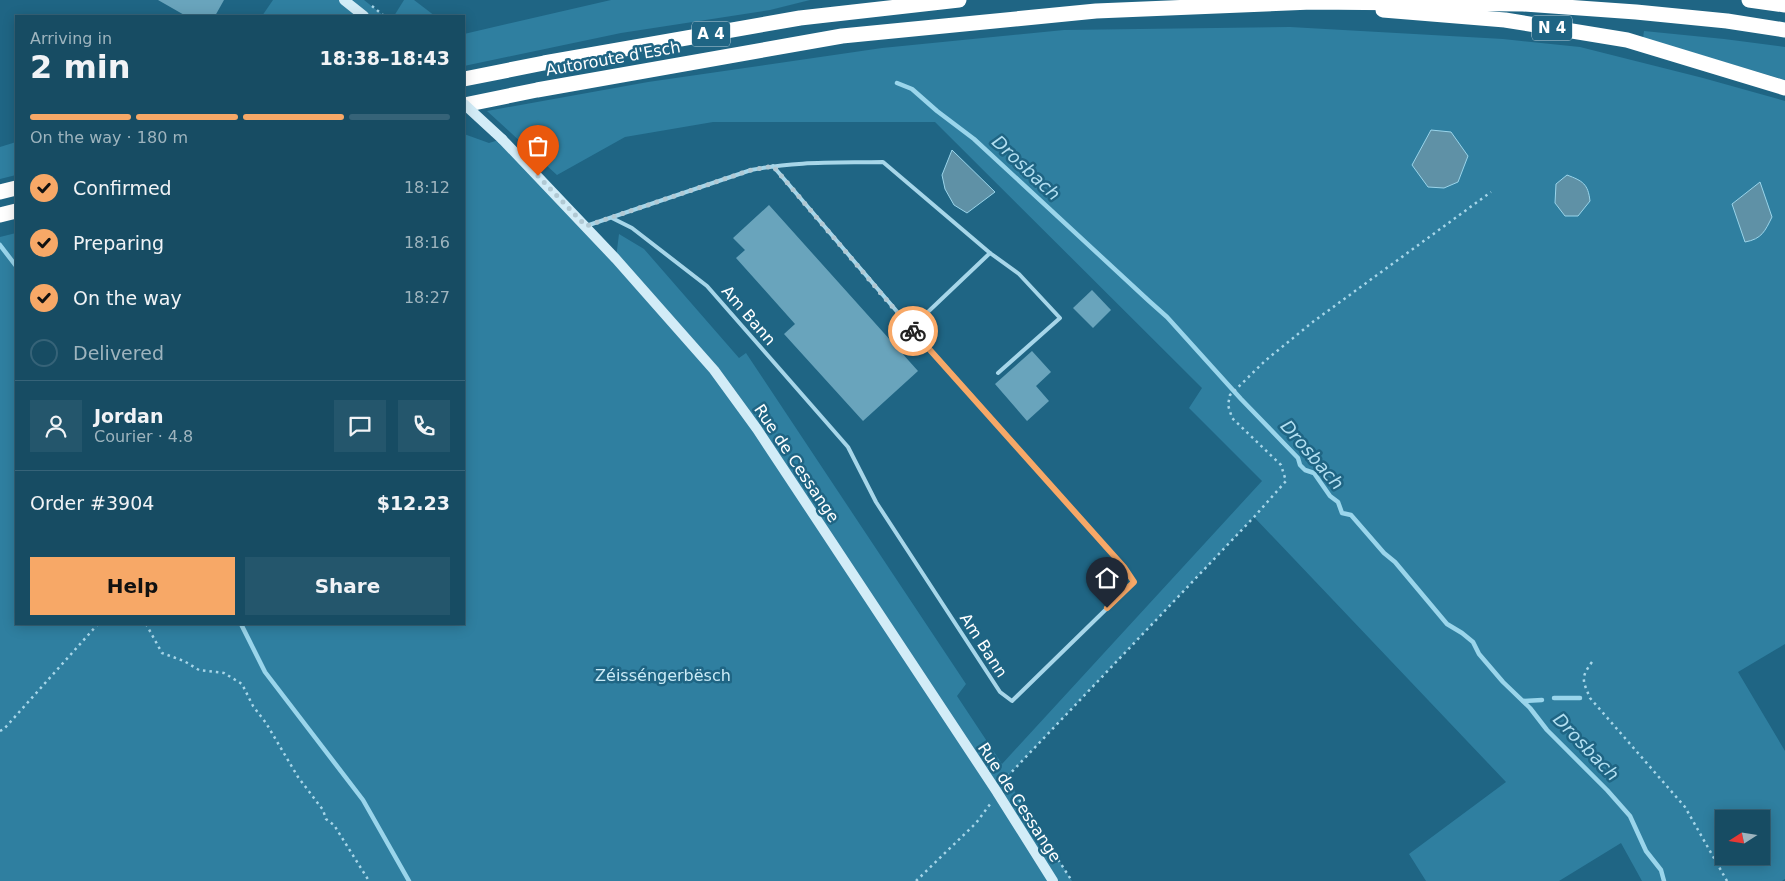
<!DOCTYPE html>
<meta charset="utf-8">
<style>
:root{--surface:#174c63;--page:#24566c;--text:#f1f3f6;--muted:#9eb4be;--line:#366378;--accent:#f7a867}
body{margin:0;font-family:"DejaVu Sans",sans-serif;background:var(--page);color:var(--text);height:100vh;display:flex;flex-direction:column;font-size:19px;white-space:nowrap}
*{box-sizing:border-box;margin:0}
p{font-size:16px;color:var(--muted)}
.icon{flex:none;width:28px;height:28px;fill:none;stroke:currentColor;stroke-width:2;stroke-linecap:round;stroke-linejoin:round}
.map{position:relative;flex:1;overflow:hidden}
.drawer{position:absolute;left:15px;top:15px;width:450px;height:610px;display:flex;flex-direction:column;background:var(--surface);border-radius:0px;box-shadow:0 2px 12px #0003,0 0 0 1px var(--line)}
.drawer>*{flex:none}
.needle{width:32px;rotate:258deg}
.tools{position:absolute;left:1715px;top:810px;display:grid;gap:10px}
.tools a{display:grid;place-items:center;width:55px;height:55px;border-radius:0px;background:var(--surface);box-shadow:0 2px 12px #0003,0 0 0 1px var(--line);font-size:25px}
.pin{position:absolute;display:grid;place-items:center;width:42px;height:42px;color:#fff;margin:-51px -21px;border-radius:50% 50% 50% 0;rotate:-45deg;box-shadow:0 0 5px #0007}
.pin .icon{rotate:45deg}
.courier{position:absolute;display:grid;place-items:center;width:50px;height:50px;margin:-25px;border:4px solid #f7a867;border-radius:50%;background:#fff;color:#222;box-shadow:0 1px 6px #0007}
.overview em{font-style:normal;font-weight:600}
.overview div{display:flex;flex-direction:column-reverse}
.overview{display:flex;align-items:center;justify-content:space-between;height:85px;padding:0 15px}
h1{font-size:32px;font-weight:600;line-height:38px}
.bar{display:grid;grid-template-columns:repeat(4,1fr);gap:8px 5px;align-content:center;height:60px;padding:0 15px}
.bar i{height:6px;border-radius:4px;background:var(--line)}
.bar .selected{background:var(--accent)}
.bar p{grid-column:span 4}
.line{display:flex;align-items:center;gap:12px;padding:0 15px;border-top:1px solid var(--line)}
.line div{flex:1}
.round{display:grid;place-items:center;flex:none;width:52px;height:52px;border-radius:0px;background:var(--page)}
ol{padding:0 15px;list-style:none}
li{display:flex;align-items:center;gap:15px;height:55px}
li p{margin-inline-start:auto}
li .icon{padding:5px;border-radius:50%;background:var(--accent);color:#111;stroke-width:4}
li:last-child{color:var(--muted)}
li i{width:28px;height:28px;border:2px solid var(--line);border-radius:50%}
.action{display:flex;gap:10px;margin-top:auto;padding:10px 15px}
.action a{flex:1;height:58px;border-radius:0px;background:var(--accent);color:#111;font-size:20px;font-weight:600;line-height:58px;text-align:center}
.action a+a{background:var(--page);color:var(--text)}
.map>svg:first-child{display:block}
.green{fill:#2f7fa0;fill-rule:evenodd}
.water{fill:#5f91a6;stroke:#9ad5eb}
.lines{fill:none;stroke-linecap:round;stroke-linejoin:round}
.stream{stroke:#9ad5eb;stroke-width:4.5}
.building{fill:#69a4bc}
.path{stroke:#a7d6e9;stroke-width:2.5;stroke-dasharray:2.5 4;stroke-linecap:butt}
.lane{stroke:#a7d6e9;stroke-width:4}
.secondary{stroke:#d2ecf7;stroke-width:10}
.highway{stroke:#fff;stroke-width:15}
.secondary-bridge{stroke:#d2ecf7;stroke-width:10}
.done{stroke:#b1c9d4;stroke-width:5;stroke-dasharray:0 9}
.route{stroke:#f7a867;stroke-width:6}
.labels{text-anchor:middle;stroke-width:5;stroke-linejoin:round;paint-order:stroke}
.shield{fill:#1f6584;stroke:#bcd1da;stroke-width:1}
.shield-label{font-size:15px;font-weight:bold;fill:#fff}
.street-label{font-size:16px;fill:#fff;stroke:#1f6584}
.park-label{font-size:16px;fill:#cbebf7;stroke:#1f6584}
.water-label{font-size:18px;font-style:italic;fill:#b2dff1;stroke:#1f6584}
</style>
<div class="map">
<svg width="1785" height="881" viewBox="0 0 1785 881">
<rect width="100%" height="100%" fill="#1f6584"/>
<g class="green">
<polygon points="273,0 364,0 384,16 262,16"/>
<polygon points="404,0 414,0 435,16 394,16"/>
<polygon points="611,0 810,0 770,10 621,33 464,66 464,34"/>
<path d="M1290,27L1503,39L1580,47L1703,78L1785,101V644L1738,672L1785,751V879L1782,881H1642L1621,843L1559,881H1426L1409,854L1506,782L1254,517L1006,778L1072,881H0V237L16,233V624H464V134L489,143L502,139L616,258L619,234L644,249L739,358L746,353L966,684L957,696L1002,764L1262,481L1189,408L1202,388L935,122H713L625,137L557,175L487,111L648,82L882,48L1064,30ZM1724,819H1761V856H1724Z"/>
<polygon points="1644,31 1724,39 1785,47 1785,80 1643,38"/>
<polygon points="16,142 16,175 0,179 0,147"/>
</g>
<g class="water">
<polygon points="1431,130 1451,132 1468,156 1458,182 1444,188 1428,187 1412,165"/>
<polygon points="952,150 995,192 967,213 954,205 945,189 942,175"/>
<path d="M1567,175C1583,181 1588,184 1590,201L1578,216H1565L1555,203L1556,184Z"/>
<path d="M1760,182L1772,217C1765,231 1762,239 1745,242L1732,204Z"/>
</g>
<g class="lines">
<g class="stream">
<polyline points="897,83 912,89 937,111 974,139 1149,301 1167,317 1241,399 1298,458 1300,465 1305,470 1314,473 1330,496 1338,502 1342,513 1351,515 1384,553 1395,562 1447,624 1462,633 1473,642 1479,654 1503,682 1530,708 1547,730 1607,790 1630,816 1646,851 1661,870 1664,881"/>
<polyline points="0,245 16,266"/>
<polyline points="241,624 265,672 363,800 409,881"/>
<polyline points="1554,698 1580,698"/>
<polyline points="1523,701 1542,700"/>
</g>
</g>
<g class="building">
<polygon points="158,0 224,0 215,16 186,16"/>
<polygon points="769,205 918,371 863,421 784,334 795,324 736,258 745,250 733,238"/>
<polygon points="1092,290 1111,310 1093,328 1073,308"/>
<polygon points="1032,351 1051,372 1036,386 1049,401 1027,421 995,384"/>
</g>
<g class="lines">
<g class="path">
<polyline points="372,6 384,16"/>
<polyline points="146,624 162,653 184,661 199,670 224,673 242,684 253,706 266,723 298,777 323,810 326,819 334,825 369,881"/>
<path d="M1592,662C1580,678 1583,681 1590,698L1685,807L1727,881"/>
<polyline points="0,731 4,729 98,624"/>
<polyline points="1005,778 1072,881"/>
<polyline points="1003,781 1254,517 1286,481 1281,465 1232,418 1228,405 1230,395 1266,360 1314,321 1491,192"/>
<polyline points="916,881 976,823 991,803"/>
</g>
<g class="lane">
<polyline points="773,166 911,328"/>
<path d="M586,226L751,170C795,161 838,163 883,162L990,253L911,328L1124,567L1134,582L1012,701L1000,692L876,502L848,447L707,286L632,228L612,218"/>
<polyline points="990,253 1019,274 1060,318 998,373"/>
</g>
<g class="secondary">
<polyline points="344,0 364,16"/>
<polyline points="502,139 616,259 714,370 757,429 997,792 1053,881"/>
</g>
<g class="highway">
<polyline points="1749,0 1785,5"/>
<polyline points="1383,10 1505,20 1627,40 1785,88"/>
<polyline points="464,79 544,63 800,18 959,0"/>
<polyline points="464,105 537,90 842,36 1096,11 1312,2 1523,4 1636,12 1727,21 1785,30"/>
<polyline points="0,192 16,188"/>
<polyline points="0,215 16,211"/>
</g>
<polyline class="secondary-bridge" points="464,104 502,139"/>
</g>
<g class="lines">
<polyline class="done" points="538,176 586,226 751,170 773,166 913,331"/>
<polyline class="route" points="913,331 1124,567 1134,582 1107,608"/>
</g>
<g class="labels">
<g class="shield">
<rect x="1532" y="15.5" width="40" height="25" rx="4"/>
<rect x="692" y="21.5" width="38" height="25" rx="4"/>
</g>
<g class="shield-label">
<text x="1552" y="33">N 4</text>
<text x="711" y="39">A 4</text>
</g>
<g class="street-label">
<text transform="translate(613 58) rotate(-10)" y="6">Autoroute d'Esch</text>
<text transform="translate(749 315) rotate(49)" y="6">Am Bann</text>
<text transform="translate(797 463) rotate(56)" y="6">Rue de Cessange</text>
<text transform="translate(984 645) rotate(57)" y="6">Am Bann</text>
<text transform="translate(1020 802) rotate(57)" y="6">Rue de Cessange</text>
</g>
<g class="park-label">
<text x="663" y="681">Zéisséngerbësch</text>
</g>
<g class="water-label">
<text transform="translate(1026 168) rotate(43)" y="6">Drosbach</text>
<text transform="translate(1312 455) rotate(49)" y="6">Drosbach</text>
<text transform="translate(1586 747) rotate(46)" y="6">Drosbach</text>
</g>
</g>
</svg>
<div class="tools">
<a><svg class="needle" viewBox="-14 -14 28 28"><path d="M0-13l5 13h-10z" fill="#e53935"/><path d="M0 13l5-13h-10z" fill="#9eb4be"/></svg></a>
</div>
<div class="pin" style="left:538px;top:176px;background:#ea580c"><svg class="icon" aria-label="bag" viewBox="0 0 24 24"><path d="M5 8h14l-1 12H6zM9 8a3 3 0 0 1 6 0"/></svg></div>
<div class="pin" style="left:1107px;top:608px;background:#1f2937"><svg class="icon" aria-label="home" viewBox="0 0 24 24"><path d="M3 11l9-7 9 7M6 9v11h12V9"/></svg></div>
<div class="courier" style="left:913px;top:331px"><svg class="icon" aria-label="bike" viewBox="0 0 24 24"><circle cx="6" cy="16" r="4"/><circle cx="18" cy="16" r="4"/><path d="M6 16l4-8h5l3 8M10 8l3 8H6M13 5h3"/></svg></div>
<section class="drawer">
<div class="overview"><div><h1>2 min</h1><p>Arriving in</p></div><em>18:38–18:43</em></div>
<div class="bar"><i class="selected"></i><i class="selected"></i><i class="selected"></i><i></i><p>On the way · 180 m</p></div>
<ol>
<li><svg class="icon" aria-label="check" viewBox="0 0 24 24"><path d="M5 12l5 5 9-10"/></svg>Confirmed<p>18:12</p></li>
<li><svg class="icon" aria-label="check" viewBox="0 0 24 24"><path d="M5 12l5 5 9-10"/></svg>Preparing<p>18:16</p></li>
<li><svg class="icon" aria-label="check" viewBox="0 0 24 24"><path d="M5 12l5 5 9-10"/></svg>On the way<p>18:27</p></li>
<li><i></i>Delivered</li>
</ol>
<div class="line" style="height:90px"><a class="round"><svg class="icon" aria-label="person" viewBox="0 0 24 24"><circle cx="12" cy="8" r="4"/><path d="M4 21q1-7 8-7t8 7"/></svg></a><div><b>Jordan</b><p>Courier · 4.8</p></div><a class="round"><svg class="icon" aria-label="chat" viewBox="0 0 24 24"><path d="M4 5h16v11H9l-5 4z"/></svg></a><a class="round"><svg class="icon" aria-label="phone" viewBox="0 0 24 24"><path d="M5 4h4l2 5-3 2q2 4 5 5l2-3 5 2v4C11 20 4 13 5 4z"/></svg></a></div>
<div class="line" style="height:65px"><div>Order #3904</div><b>$12.23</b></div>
<div class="action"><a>Help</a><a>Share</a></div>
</section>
</div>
